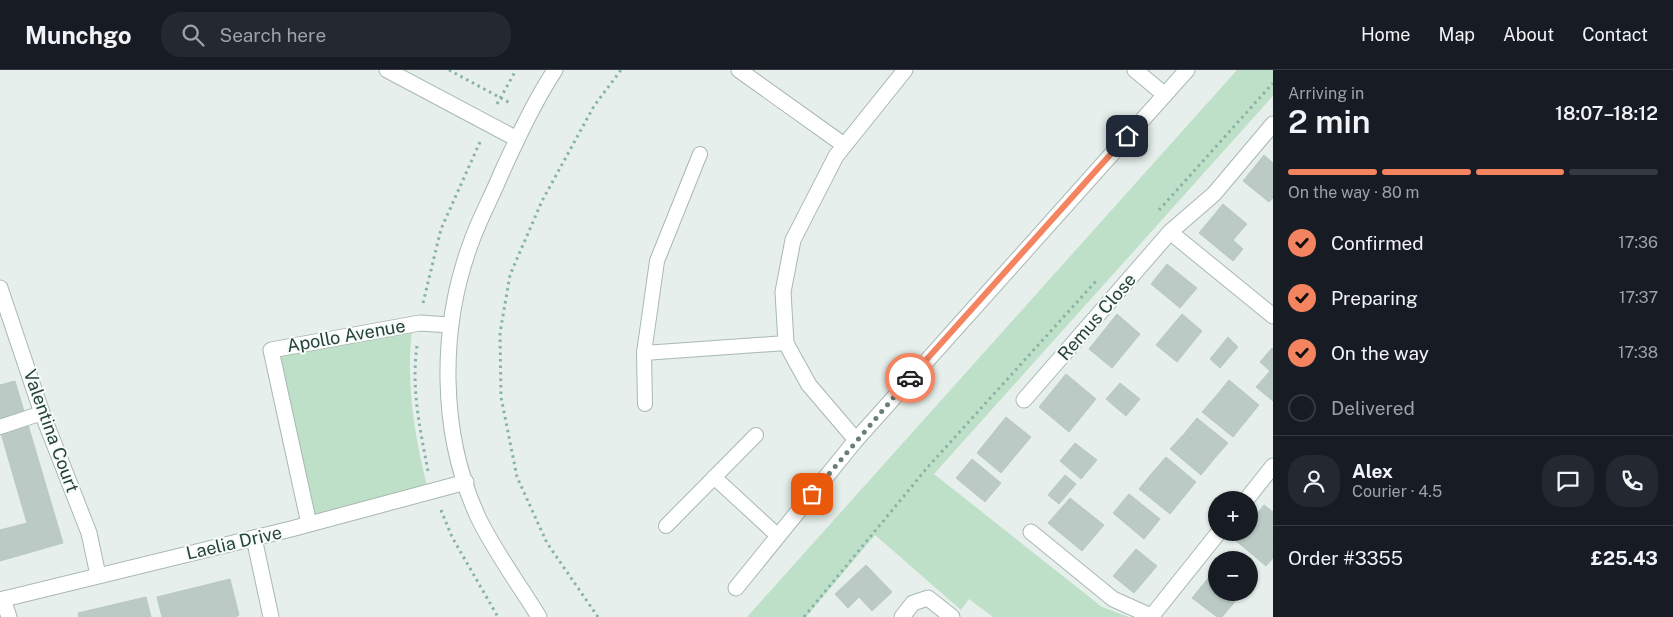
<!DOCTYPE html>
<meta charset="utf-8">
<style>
:root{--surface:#171b24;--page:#242831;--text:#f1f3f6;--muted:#9ea1a6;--line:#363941;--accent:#f4845f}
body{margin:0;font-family:"Public Sans",sans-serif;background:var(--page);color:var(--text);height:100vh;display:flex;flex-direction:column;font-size:19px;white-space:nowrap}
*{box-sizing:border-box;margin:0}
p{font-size:16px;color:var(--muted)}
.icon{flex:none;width:28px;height:28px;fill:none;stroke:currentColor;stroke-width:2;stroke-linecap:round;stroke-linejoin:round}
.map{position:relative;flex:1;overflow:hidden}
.panel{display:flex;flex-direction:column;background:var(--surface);width:400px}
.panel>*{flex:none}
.tools{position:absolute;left:1208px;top:421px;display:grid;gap:10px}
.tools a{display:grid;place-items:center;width:50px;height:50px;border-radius:50%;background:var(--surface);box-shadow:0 1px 4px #0004;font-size:25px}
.pin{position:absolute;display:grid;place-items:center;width:42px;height:42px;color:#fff;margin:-21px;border-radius:10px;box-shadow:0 2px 8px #0006}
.courier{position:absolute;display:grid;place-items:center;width:50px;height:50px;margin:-25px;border:4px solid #f4845f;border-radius:50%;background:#fff;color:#222;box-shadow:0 1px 6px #0007}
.overview em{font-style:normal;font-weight:600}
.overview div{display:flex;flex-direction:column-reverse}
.overview{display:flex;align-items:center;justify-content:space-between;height:85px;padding:0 15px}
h1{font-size:32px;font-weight:600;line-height:38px}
.bar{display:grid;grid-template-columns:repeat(4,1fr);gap:8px 5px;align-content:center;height:60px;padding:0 15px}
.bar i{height:6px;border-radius:4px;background:var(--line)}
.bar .on{background:var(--accent)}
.bar p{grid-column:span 4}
.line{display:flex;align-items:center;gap:12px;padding:0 15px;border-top:1px solid var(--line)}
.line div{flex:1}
.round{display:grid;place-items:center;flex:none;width:52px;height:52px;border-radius:20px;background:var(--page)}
ol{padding:0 15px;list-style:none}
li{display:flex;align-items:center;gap:15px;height:55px}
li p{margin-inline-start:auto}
li .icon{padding:5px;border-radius:50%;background:var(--accent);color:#111;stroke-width:4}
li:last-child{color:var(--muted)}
li i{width:28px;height:28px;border:2px solid var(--line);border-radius:50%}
header{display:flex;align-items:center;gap:30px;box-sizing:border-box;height:70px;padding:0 25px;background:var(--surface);border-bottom:1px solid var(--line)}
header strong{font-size:24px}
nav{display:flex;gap:28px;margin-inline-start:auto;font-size:18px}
.search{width:350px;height:45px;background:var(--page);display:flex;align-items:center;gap:12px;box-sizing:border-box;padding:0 18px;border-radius:20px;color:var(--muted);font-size:19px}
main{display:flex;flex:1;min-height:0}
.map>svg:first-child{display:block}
.green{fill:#bfe0c8}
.building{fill:#bbcac4;stroke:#b8c9c2}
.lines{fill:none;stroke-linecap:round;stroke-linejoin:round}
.service-casing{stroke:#a8b8b2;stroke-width:16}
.minor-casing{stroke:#a8b8b2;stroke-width:17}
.path{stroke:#86b3a5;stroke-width:3;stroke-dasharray:2.5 4;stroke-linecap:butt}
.service{stroke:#fff;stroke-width:14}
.minor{stroke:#fff;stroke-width:15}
.done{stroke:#687f78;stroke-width:5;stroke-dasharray:0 9}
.route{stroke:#f4845f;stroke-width:6}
.labels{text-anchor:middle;stroke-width:4;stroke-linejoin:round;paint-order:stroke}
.street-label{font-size:18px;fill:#24423a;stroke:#f7fbf9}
</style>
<header>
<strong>Munchgo</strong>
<div class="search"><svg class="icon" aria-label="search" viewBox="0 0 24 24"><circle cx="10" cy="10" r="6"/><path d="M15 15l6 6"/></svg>Search here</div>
<nav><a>Home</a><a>Map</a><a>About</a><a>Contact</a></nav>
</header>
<main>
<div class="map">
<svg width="1273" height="547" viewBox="0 0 1273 547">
<rect width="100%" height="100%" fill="#e6efeb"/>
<g class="green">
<polygon points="1237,0 1273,0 1273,26 934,404 1102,537 1129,547 993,547 969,529 961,540 875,465 806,547 747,547"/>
<path d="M412,259C406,315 414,362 427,416L312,447L278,287Z"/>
</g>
<g class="building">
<polygon points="1264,85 1273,93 1273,128 1269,132 1243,111"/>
<polygon points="1223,134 1247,154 1233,170 1243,179 1233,191 1199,163"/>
<polygon points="1167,194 1197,218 1180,238 1151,214"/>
<polygon points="1117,244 1140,264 1112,298 1089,279"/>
<polygon points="1182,244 1202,261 1177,292 1156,275"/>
<polygon points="1228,267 1238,277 1220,298 1210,289"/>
<polygon points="1272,278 1273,279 1273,331 1256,317 1270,301 1260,292"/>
<polygon points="1066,304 1096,329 1069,362 1039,337"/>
<polygon points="1229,310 1259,335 1246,351 1216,326"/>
<polygon points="15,311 63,473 0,491 0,460 27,453 0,360 0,315"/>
<polygon points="1120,313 1140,329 1126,346 1106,329"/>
<polygon points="1216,326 1246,351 1233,367 1202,342"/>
<polygon points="1006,347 1031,367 1001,403 977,383"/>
<polygon points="1197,348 1228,373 1214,389 1184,364"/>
<polygon points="1184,364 1214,389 1201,405 1170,379"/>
<polygon points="1075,373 1097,390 1081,409 1060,391"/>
<polygon points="1166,387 1196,412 1183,428 1152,403"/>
<polygon points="972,389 1001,413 985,432 956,408"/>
<polygon points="1152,403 1183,428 1170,444 1139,419"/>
<polygon points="1065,405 1076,414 1059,434 1048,425"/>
<polygon points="1129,424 1160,449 1144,469 1113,443"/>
<polygon points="1070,428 1104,455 1082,481 1048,453"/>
<polygon points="1264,435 1273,442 1273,472 1250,453"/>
<polygon points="1250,453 1273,472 1273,488 1266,496 1235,470 1242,462 1249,462"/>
<polygon points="1136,479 1157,496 1134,523 1113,506"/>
<polygon points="866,495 892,522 872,541 859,527 848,538 835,524"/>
<polygon points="1216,498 1216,521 1205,512"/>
<polygon points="230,509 239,545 236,547 162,547 157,527"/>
<polygon points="1205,512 1233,534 1222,547 1217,547 1192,528"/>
<polygon points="1218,522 1242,522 1233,534"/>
<polygon points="146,527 151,547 79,547 78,543"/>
</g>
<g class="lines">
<defs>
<g id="service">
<polyline points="644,283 786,273"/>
<polyline points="645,334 644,283 657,191 700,84"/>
<polyline points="0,357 42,343"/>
<polyline points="714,407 778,466"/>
<polyline points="666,456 756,365"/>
</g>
<g id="minor">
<polyline points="387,0 517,69"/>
<polyline points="739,0 844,75"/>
<polyline points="1135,0 1165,25"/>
<polyline points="1170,162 1273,246"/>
<polyline points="0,218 42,343 89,463 98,505"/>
<polyline points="1024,330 1170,162 1214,124 1273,54"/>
<polyline points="856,370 809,315 794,288 786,273 783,222 793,170 836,86 905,0"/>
<polyline points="1246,430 1273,396"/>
<polyline points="309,454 271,280 420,253 450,255"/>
<polyline points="1031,462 1113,529 1151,546"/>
<polyline points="254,468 271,547"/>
<polyline points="736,518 856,370 1187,0"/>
<polyline points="3,529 9,547"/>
<polyline points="0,530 291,459 466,412"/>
<path d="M539,547C520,516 493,479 478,447C439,362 439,257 472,170C480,148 492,126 501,104C517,69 534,32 555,0"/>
<polyline points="902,547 913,533 928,528 952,547"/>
<polyline points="1151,547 1219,462"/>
</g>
</defs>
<use href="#service" class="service-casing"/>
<use href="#minor" class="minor-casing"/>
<g class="path">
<polyline points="449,0 512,34"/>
<polyline points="497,34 516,0"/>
<polyline points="1159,140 1273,13"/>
<polyline points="423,233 441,159 480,72"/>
<path d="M417,276C411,318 420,359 428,401"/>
<polyline points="441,440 452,467 498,547"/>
<polyline points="598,547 547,473 517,407 501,327 500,263 510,205 542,131 594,36 621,0"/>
<polyline points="804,547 927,398 1097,210"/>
</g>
<use href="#service" class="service"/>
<use href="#minor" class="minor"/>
</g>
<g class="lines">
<polyline class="done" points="812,424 910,308"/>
<polyline class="route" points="910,308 1127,66"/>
</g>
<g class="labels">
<g class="street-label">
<text transform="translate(1097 247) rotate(-49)" y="6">Remus Close</text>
<text transform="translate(346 266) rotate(-10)" y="6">Apollo Avenue</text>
<text transform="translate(51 361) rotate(70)" y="6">Valentina Court</text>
<text transform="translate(234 473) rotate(-13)" y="6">Laelia Drive</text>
</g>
</g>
</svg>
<div class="tools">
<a>+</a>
<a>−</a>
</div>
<div class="pin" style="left:812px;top:424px;background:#ea580c"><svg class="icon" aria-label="bag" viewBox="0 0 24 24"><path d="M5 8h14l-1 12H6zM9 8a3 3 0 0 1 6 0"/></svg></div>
<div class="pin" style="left:1127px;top:66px;background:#1f2937"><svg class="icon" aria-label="home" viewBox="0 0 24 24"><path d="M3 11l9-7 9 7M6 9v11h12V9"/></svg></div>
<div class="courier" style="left:910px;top:308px"><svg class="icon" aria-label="car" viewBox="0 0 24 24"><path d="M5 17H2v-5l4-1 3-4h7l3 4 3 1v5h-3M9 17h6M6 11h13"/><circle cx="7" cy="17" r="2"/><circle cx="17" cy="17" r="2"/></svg></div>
</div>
<section class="panel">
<div class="overview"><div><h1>2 min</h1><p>Arriving in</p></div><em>18:07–18:12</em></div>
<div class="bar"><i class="on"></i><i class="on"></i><i class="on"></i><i></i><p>On the way · 80 m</p></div>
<ol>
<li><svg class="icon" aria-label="check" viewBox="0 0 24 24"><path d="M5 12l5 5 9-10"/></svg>Confirmed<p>17:36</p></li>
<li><svg class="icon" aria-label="check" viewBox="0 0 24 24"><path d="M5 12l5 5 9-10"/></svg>Preparing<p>17:37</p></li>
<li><svg class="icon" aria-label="check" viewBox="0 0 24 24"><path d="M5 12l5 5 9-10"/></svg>On the way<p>17:38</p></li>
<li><i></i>Delivered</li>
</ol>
<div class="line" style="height:90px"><a class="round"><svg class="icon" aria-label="person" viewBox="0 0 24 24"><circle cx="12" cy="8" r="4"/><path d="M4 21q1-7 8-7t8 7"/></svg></a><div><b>Alex</b><p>Courier · 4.5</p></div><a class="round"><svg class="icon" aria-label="chat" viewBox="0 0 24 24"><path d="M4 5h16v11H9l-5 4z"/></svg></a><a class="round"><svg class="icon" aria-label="phone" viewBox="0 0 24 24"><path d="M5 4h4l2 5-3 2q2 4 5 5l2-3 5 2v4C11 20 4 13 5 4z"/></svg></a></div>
<div class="line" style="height:65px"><div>Order #3355</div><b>£25.43</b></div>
</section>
</main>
